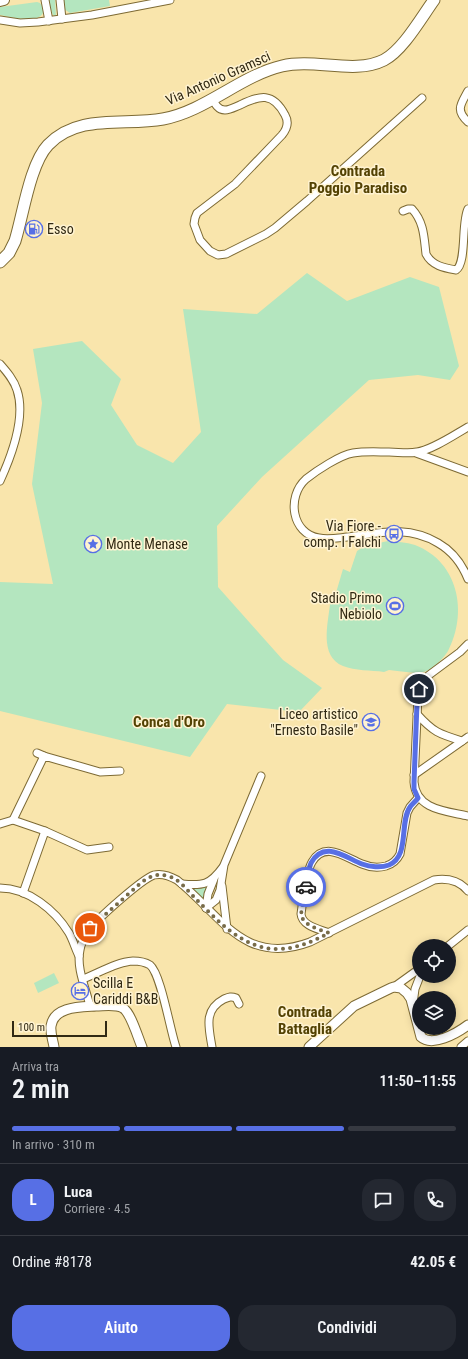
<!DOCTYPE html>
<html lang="it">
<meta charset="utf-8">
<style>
:root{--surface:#171b24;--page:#242831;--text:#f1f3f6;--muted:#9ea1a6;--line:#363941;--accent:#576fe5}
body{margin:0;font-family:"Roboto Condensed",sans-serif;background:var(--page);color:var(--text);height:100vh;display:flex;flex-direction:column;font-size:15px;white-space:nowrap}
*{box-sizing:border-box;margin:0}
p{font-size:13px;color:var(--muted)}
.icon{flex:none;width:22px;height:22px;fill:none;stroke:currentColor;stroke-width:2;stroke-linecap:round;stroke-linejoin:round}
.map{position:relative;height:1047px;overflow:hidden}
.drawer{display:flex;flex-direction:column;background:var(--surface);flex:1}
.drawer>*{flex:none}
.fabs{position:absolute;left:412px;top:939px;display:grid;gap:8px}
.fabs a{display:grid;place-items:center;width:44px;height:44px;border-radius:50%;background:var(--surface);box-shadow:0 2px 10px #0003;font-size:20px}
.scale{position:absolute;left:12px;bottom:10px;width:95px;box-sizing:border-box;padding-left:4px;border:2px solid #312913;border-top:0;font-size:11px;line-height:14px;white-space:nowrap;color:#312913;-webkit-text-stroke:3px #fff3d1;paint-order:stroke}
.pin{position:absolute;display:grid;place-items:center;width:34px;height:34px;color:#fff;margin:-17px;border:2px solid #fff;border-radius:50%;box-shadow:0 1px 4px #0007}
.courier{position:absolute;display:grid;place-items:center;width:40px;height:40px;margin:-20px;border:3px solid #576fe5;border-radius:50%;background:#fff;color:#222;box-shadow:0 1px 5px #0007}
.overview em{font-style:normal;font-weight:600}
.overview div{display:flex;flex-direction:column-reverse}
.overview{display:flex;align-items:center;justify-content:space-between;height:68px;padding:0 12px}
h1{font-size:26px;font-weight:600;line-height:30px}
.bar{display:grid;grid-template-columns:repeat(4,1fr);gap:6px 4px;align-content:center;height:48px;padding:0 12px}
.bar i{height:5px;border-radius:3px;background:var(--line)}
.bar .selected{background:var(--accent)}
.bar p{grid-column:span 4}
.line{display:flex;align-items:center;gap:10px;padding:0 12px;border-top:1px solid var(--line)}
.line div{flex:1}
.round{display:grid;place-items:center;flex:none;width:42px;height:42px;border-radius:16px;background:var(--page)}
.button{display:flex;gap:8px;margin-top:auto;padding:8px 12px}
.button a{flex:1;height:46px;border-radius:16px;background:var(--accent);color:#fff;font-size:16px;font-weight:600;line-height:46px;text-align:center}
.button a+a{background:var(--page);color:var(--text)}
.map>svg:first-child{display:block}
.green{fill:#b4e6bf}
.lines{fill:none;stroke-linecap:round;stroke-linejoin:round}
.minor-casing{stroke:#7d6a34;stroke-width:9}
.tertiary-casing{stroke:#7d6a34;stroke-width:11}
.secondary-casing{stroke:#7d6a34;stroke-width:12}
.primary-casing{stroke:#7d6a34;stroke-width:13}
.minor{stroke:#fff;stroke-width:7}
.tertiary{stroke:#fff;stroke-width:9}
.secondary{stroke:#fff;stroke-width:10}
.primary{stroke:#fff;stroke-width:11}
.done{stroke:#776b49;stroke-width:4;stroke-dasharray:0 7.2}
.route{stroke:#576fe5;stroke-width:5}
.labels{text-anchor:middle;stroke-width:3;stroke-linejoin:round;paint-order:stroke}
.street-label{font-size:14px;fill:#312913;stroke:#fff3d1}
.poi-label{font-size:14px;fill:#312913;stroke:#fff3d1;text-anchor:start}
.neighbourhood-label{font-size:15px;font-weight:bold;fill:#534203;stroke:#fff3d1}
</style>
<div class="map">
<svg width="468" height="1047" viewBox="0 0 468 1047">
<rect width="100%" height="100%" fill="#f9e5ac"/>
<g class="green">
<polygon points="49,0 55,0 56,16 53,15 49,4"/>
<polygon points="63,0 109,0 110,6 70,13 64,9"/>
<path d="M37,2L40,3L44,9C43,26 11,17 0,15V7Z"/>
<polygon points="307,273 347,301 410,277 439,287 459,366 450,380 418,375 369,380 262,477 217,526 218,587 283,660 322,688 299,712 227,704 190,757 0,711 0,582 53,584 32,484 42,403 33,349 82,341 121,379 111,405 137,445 173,463 201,432 183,309 257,314"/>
<path d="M388,541C397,542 406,542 415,545C459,562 468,613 448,651C444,658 431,671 423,672C413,674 399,671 389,670L384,672C371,670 355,671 343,666C319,656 328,624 330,604L333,603L343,569L350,572L357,551L365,546Z"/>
<polygon points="208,885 204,901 192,888 192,887"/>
<polygon points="54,973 59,983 38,993 34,983"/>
</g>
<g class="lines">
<defs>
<g id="minor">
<polyline points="45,0 49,21"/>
<polyline points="60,0 62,19"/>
<polyline points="0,20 20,23 38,22 92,15 170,0"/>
<path d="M468,91C461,104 455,110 468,122"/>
<path d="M212,98C215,104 218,110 225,110C230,110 235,107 240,105C260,95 273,92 285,115C289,122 287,129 282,135L235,184L197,213L195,218L194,224L200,240L210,251L218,255L226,254L266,234L275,228L307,201L422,98"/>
<path d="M403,211L408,209H412C424,222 424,237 426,254C432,266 445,268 456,270C467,263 461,222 468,209"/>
<path d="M0,364C7,372 14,380 17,390C26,417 11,457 0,481"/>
<path d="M468,427C454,435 432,450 417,452C408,454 398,452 389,452C378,452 365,451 353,453C340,455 316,471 306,479C286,497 292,534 319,538C328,540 338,538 347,537C380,533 407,525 438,543C452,551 462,564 468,579"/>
<polyline points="416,453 468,472"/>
<path d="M468,644L460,652L429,675L422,684L418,696L414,782C416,810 446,811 468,816"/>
<path d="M417,714C433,732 439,734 462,741"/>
<polyline points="37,753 44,756"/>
<polyline points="414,775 468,737"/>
<polyline points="0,824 13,820"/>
<polyline points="45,831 13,820 44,756 100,772 120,771"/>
<path d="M182,884C203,886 210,885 223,867"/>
<polyline points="222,886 227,929"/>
<path d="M0,888C28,888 55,910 69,933C73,940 75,948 79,956"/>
<polyline points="23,893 45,831 87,850 109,847"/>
<polyline points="206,908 216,900 220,890 224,865 261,776"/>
<polyline points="206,908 208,894 214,879"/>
<path d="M329,933C319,929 302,926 301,914C303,900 306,872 312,862C325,840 346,858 362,864C369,867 378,868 386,866C393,864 397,860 400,854L407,813L410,807L418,798"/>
<polyline points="448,946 468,930"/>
<path d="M83,979C99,973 116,962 133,961C138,961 145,962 150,965C161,974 170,1030 176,1047"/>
<polyline points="394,987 419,969"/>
<polyline points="413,1004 415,989 420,976"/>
<path d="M90,1006C86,989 76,968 80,950C81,943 85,936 89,930C97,919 142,879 154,875C162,873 170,876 177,880C221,915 244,967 310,942L434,880C447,878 459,880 468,891"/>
<path d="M212,1047C209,1028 203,1010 224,999C229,997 231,996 236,998L239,1004"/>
<polyline points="461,1047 468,1041"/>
</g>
<g id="tertiary">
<path d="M54,1047C53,1040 50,1033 51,1026C54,1006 81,1007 96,1006C104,1006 116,1004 123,1008C131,1013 138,1038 142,1047"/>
<path d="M309,1047L354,1006L391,988L394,987L401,988L407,993L411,999L421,1037C432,1047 456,1034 468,1025"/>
</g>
<polyline id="secondary" points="0,1 4,0"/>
<path id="primary" d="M0,262L9,253L15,241C23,215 30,164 48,145C78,113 125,126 163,119C206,111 240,76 282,66C315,58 354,75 384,60C403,50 421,18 434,0"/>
</defs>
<use href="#minor" class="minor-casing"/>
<use href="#tertiary" class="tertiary-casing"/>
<use href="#secondary" class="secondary-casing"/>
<use href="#primary" class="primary-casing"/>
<use href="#minor" class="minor"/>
<use href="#tertiary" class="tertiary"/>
<use href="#secondary" class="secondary"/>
<use href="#primary" class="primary"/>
</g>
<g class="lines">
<path class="done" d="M90,928L142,882C150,876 158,873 168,876C179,879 186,889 194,897C216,919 242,949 277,949C296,949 312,942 329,933C319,929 303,926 301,914L306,887"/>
<path class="route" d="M306,887C307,879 308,870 311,863C324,839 346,858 362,864C370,867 381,868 389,865C410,856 399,823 410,807C412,804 416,801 418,798L414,789V782L417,703L419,689"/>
</g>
<defs>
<symbol id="fuel-ring" viewBox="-11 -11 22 22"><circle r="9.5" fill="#fff3d1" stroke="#576fe5" stroke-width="1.5"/><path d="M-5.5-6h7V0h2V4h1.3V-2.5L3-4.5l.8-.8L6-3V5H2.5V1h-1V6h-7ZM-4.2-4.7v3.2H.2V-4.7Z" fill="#576fe5"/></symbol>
<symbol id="bus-ring" viewBox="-11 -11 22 22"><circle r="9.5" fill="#fff3d1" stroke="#576fe5" stroke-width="1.5"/><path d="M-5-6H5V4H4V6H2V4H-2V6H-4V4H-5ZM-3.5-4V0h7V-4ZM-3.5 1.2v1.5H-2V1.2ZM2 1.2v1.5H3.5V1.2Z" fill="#576fe5"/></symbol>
<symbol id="sight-ring" viewBox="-11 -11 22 22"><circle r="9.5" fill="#fff3d1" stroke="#576fe5" stroke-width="1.5"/><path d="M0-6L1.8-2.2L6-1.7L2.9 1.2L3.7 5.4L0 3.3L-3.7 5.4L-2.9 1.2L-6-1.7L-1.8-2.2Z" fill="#576fe5"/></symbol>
<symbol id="stadium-ring" viewBox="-11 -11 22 22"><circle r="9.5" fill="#fff3d1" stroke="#576fe5" stroke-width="1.5"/><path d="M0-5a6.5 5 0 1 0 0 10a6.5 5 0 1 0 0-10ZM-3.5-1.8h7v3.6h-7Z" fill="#576fe5"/></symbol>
<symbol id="school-ring" viewBox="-11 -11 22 22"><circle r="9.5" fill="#fff3d1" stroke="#576fe5" stroke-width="1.5"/><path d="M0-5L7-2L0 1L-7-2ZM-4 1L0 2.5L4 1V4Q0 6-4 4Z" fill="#576fe5"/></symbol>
<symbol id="hotel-ring" viewBox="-11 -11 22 22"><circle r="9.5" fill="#fff3d1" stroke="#576fe5" stroke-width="1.5"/><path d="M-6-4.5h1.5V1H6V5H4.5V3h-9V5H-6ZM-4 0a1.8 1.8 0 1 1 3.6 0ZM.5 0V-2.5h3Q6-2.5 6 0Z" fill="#576fe5"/></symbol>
</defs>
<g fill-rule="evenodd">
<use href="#fuel-ring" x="24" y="219" width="20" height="20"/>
<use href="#bus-ring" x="384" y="524" width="20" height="20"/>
<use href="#sight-ring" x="83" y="534" width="20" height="20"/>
<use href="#stadium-ring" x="385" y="596" width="20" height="20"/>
<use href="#school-ring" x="361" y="712" width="20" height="20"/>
<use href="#hotel-ring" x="70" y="981" width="20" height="20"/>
</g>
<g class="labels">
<g class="street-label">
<text transform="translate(218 78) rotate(-24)" y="5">Via Antonio Gramsci</text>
</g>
<g class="poi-label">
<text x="47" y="234">Esso</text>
<text x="381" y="531" text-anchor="end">Via Fiore -<tspan x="381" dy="16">comp. I Falchi</tspan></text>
<text x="106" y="549">Monte Menase</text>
<text x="382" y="603" text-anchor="end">Stadio Primo<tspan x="382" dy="16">Nebiolo</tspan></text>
<text x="358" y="719" text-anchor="end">Liceo artistico<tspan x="358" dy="16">"Ernesto Basile"</tspan></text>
<text x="93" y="988">Scilla E<tspan x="93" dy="16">Cariddi B&amp;B</tspan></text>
</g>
<g class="neighbourhood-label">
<text x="358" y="176">Contrada<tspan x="358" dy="17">Poggio Paradiso</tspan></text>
<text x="169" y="727">Conca d'Oro</text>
<text x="305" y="1017">Contrada<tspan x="305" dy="17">Battaglia</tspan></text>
</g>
</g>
</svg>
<div class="fabs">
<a><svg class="icon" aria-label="locate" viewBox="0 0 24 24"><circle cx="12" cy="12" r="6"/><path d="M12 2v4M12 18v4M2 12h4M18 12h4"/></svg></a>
<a><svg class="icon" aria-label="layers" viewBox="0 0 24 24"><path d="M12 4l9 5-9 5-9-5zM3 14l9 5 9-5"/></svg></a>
</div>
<div class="scale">100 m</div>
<div class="pin" style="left:90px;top:928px;background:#ea580c"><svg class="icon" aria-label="bag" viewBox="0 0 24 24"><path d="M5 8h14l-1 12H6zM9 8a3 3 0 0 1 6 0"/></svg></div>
<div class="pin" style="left:419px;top:689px;background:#1f2937"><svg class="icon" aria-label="home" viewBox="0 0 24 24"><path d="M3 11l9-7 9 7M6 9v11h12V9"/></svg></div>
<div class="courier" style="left:306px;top:887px"><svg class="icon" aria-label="car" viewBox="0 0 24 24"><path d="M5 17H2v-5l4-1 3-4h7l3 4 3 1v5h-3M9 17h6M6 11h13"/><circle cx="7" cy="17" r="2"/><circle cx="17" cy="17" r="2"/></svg></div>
</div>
<section class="drawer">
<div class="overview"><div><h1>2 min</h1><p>Arriva tra</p></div><em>11:50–11:55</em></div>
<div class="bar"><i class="selected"></i><i class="selected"></i><i class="selected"></i><i></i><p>In arrivo · 310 m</p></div>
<div class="line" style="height:72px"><b class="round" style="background:var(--accent);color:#fff">L</b><div><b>Luca</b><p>Corriere · 4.5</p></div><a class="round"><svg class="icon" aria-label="chat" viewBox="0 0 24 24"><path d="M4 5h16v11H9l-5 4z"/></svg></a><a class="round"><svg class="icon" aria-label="phone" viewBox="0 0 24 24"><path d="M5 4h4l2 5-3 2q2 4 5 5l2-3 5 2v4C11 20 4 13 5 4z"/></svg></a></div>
<div class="line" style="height:52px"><div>Ordine #8178</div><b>42.05 €</b></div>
<div class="button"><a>Aiuto</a><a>Condividi</a></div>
</section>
